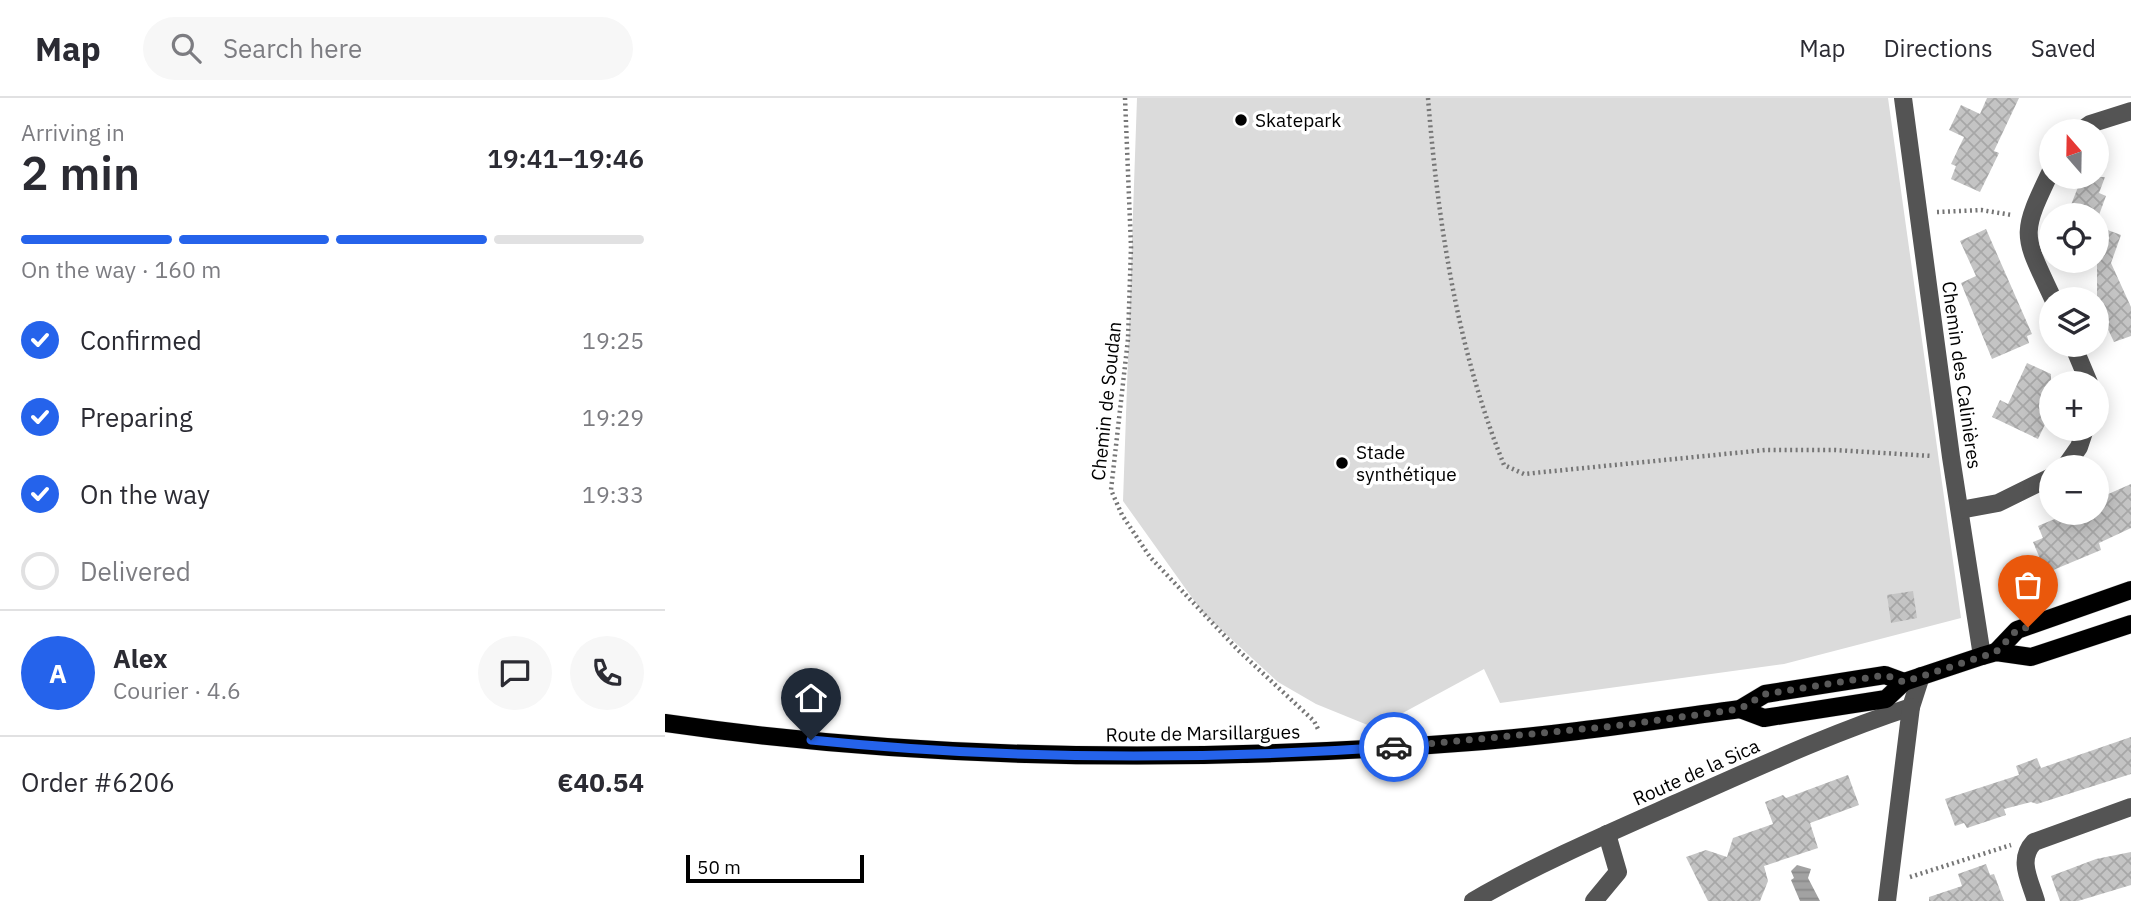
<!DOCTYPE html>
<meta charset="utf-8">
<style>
:root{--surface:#fff;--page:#f7f7f7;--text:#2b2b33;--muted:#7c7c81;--line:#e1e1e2;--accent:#2563eb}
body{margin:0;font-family:"IBM Plex Sans",sans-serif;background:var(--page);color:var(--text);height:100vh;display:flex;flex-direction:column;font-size:26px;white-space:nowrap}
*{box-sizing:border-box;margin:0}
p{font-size:23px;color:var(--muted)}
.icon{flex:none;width:38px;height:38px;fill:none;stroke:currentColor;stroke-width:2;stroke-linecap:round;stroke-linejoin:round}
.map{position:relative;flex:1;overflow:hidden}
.side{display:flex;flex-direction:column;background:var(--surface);width:665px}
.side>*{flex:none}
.needle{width:46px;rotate:340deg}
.controls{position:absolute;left:1374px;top:21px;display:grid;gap:14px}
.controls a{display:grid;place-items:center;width:70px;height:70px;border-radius:50%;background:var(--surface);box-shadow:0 4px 18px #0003;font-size:35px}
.scale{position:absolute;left:21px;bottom:18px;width:178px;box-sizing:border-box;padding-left:7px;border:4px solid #000;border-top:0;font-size:19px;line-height:24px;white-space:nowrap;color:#000;-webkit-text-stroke:5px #fff;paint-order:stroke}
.pin{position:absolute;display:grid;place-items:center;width:60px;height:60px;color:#fff;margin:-72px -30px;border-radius:50% 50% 50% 0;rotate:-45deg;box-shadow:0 0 7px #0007}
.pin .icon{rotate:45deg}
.courier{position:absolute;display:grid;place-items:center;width:70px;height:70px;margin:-35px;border:5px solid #2563eb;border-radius:50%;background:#fff;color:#222;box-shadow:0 2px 9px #0007}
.head em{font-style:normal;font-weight:600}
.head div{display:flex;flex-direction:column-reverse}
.head{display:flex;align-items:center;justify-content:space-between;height:119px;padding:0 21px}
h1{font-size:46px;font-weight:600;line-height:52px}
.bar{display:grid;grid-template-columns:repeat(4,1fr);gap:10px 7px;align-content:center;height:84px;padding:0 21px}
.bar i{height:9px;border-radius:5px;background:var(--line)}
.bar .selected{background:var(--accent)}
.bar p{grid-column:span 4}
.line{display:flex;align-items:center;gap:18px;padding:0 21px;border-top:2px solid var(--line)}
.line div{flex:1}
.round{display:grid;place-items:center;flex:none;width:74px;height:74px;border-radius:37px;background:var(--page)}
ol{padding:0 21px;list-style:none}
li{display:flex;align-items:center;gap:21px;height:77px}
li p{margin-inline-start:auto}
li .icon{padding:7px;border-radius:50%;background:var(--accent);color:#fff;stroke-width:4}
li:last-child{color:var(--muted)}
li i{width:38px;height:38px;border:4px solid var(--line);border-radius:50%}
header{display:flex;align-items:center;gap:42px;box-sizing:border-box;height:98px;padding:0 35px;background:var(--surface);border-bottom:2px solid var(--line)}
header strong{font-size:33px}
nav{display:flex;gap:38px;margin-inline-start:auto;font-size:24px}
.search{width:490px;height:63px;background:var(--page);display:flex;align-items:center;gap:18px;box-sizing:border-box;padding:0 24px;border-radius:38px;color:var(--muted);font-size:26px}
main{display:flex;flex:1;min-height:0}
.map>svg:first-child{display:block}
.garden{fill:#dbdbdb}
.water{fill:url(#water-rules)}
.building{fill:url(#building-cross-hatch)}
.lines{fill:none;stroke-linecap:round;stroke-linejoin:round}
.major-casing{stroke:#dbdbdb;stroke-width:19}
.path{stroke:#767676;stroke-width:4.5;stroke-dasharray:2 3.5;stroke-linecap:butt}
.minor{stroke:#545454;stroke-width:18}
.major{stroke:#000;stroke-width:18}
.done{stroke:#595959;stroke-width:7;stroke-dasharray:0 12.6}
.route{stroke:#2563eb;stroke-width:9}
.poi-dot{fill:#000;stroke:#fff;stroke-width:2.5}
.labels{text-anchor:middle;stroke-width:7;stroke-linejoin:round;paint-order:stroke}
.poi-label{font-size:19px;fill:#000;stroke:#fff;text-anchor:start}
.street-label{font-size:19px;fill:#000;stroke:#fff}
</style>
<header>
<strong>Map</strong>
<div class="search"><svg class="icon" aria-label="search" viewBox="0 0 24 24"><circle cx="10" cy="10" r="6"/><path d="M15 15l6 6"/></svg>Search here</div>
<nav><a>Map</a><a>Directions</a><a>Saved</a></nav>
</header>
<main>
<section class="side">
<div class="head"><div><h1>2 min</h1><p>Arriving in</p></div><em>19:41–19:46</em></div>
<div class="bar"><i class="selected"></i><i class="selected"></i><i class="selected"></i><i></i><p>On the way · 160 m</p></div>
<ol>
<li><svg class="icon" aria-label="check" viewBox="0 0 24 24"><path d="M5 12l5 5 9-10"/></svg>Confirmed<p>19:25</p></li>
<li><svg class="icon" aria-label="check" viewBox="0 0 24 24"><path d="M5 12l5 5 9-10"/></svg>Preparing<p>19:29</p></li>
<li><svg class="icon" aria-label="check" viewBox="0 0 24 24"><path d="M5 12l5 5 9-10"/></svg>On the way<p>19:33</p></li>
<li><i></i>Delivered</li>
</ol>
<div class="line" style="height:126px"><b class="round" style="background:var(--accent);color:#fff">A</b><div><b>Alex</b><p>Courier · 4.6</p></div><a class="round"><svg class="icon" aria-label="chat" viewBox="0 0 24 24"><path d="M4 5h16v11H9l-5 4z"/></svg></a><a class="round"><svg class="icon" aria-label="phone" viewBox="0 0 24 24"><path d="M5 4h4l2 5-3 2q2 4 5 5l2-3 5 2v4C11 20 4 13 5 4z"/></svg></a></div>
<div class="line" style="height:91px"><div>Order #6206</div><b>€40.54</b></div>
</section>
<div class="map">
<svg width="1466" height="803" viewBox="0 0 1466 803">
<defs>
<pattern id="water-rules" width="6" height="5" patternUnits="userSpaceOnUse" patternTransform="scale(1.75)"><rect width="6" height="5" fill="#a2a2a2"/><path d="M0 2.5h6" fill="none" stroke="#8a8a8a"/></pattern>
<pattern id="building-cross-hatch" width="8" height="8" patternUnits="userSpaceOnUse" patternTransform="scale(1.75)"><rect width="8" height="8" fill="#c4c4c4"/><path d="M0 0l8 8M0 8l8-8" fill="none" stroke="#a7a7a7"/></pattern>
</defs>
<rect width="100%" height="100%" fill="#fff"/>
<polygon class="garden" points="472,0 1223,0 1296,520 1119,566 835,605 819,571 710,630 651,606 613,584 538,515 458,403"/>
<polygon class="water" points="1132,767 1146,771 1143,780 1155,803 1135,803 1126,782 1129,780 1126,773"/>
<g class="building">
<polygon points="1322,0 1354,0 1329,53 1334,55 1315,94 1286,81 1291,68 1286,66 1299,39 1284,32 1296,7 1315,16"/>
<polygon points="1417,79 1440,79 1434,95 1441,98 1434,117 1402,117"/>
<polygon points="1432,128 1456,137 1446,165 1466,209 1466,238 1449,244 1441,227 1436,229 1432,218"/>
<polygon points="1321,131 1367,236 1362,238 1364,245 1327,261 1296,185 1311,178 1295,143"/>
<polygon points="1362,265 1386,276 1386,314 1373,341 1327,319 1335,302 1343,306"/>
<polygon points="1466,386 1466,430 1434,445 1436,452 1381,475 1368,444 1378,440 1373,428 1404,415 1432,415 1432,401"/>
<polygon points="1248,493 1252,520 1226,525 1222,497"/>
<polygon points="1466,639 1466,676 1372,706 1366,704 1339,711 1341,717 1302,730 1299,725 1290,728 1280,701 1354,677 1351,668 1372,660 1376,670"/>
<polygon points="1183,677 1194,707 1145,725 1153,750 1099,768 1103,783 1095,803 1043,803 1021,759 1041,752 1062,759 1068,740 1108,726 1100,704 1118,697 1121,700"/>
<polygon points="1466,754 1466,787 1413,803 1395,803 1386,778 1431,761"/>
<polygon points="1321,766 1325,777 1329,776 1339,803 1264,803 1264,799 1297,788 1293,776"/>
</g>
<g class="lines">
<defs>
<g id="major">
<polyline points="1331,554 1352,532 1466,492"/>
<polyline points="1075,611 1099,620 1221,601 1239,584 1317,558 1331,554 1366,559 1466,526"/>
<path d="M0,625C266,664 539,665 806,644C896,637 986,623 1075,611L1100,596L1220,577L1239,584"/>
</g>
</defs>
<use href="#major" class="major-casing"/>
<g class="path">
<polyline points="460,0 466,149 463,241 446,392 457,417 485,459 573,552 649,623 654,633"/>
<path d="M763,0C773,125 792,251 839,367L859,376L1100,352H1170L1267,358"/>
<polyline points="1272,114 1316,112 1347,117"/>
<polyline points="1245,779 1346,747"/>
</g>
<g class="minor">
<polyline points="1238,0 1286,359 1317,558"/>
<polyline points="1415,33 1425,26 1466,13"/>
<path d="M1386,73C1354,139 1358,136 1388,201"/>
<polyline points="1408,247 1424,285"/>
<polyline points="1400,369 1414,349 1420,331"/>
<polyline points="1295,412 1333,405 1386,379"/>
<path d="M808,803C874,765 944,735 1014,704C1091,670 1166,635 1246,609L1256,578"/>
<polyline points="929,803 953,774 942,736"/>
<polyline points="1222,803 1246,609"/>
<path d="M1371,803C1365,782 1352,762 1369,744L1466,709"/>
</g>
<use href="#major" class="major"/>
</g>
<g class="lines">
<polyline class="done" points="729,649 950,628 1075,611 1100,596 1220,577 1239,584 1331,554 1352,532 1363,529"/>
<path class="route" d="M146,642C339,662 536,662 729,649"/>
</g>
<g class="poi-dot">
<circle cx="576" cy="22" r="7"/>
<circle cx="677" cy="365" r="7"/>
</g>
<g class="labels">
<g class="poi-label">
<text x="590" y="29">Skatepark</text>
<text x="691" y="361">Stade<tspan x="691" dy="22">synthétique</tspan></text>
</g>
<g class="street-label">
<text transform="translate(1297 277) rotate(82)" y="7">Chemin des Calinières</text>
<text transform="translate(441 303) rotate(-84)" y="7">Chemin de Soudan</text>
<text transform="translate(538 635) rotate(-1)" y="7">Route de Marsillargues</text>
<text transform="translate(1031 674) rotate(-24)" y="7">Route de la Sica</text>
</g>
</g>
</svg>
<div class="controls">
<a><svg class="needle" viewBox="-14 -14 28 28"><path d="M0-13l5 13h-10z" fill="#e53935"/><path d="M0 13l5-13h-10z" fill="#7c7c81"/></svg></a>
<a><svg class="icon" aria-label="locate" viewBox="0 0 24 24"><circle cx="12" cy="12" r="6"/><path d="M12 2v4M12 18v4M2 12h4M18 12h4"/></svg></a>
<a><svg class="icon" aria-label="layers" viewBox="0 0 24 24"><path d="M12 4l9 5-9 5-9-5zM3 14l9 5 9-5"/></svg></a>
<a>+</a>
<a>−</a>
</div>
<div class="scale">50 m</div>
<div class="pin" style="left:1363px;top:529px;background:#ea580c"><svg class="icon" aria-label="bag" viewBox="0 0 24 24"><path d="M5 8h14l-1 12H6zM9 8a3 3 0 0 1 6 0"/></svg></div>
<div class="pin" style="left:146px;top:642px;background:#1f2937"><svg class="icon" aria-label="home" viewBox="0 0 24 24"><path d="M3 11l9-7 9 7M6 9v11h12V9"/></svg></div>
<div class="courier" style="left:729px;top:649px"><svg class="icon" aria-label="car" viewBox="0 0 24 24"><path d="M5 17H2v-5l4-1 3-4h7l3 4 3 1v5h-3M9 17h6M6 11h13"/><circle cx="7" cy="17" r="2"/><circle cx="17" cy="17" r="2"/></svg></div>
</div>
</main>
